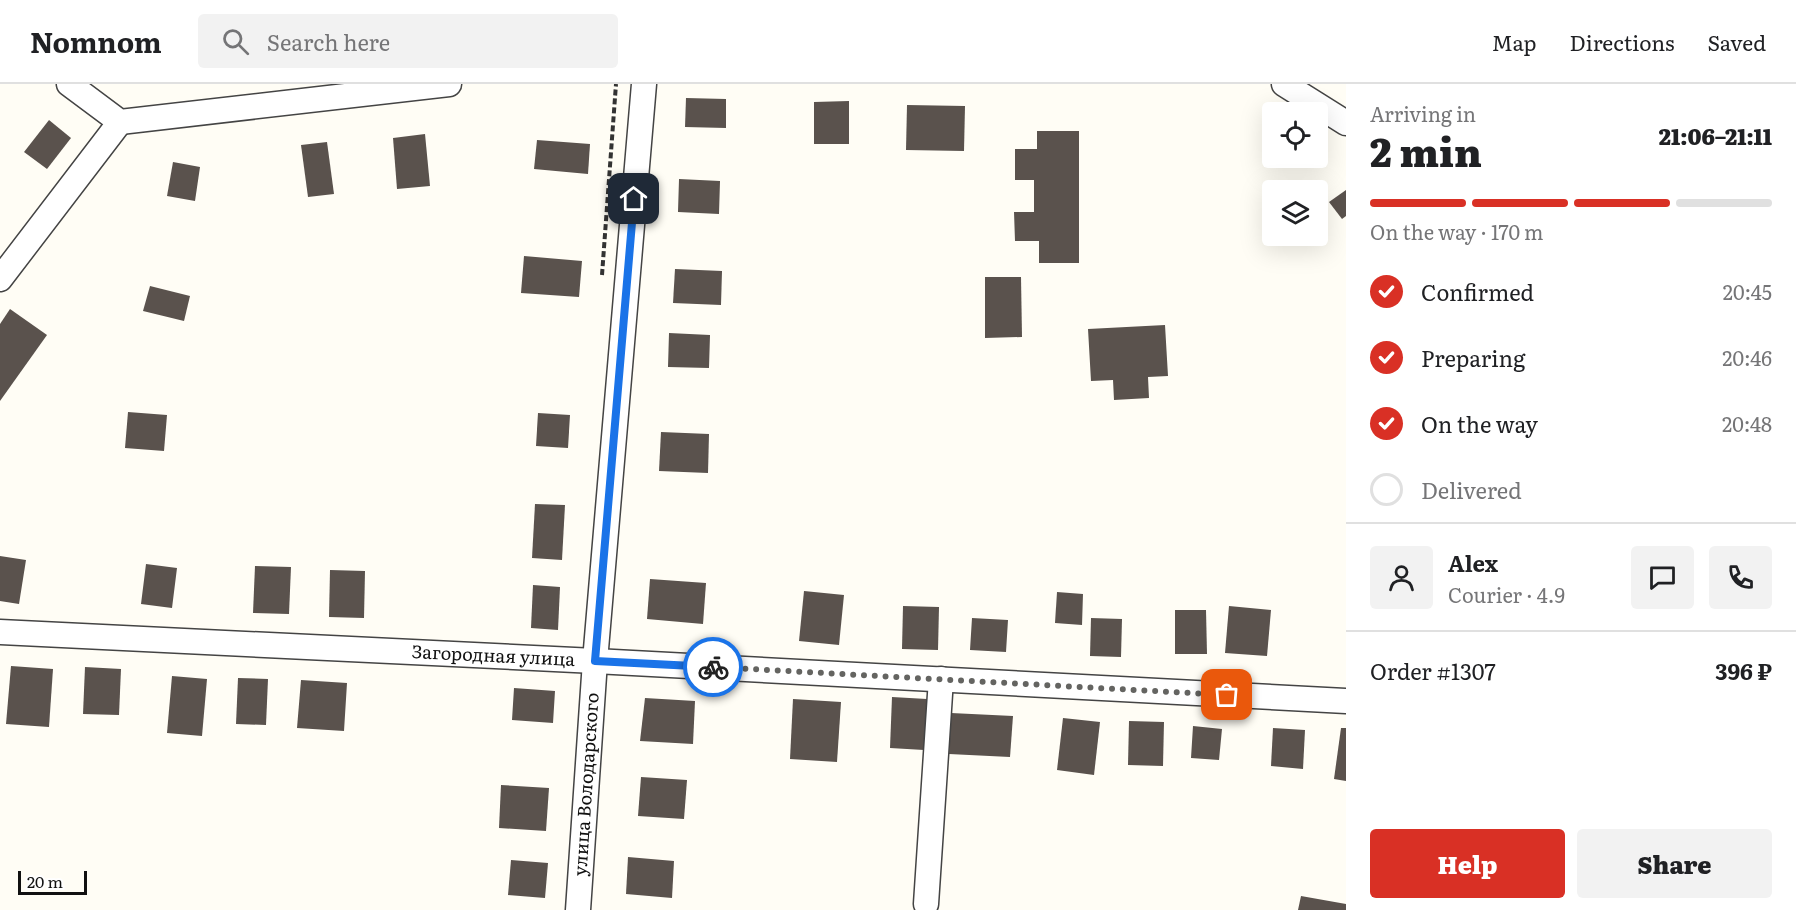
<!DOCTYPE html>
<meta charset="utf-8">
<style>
:root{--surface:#fff;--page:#f2f2f2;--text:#202124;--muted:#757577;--line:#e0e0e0;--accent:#d93025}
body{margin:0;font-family:Literata,serif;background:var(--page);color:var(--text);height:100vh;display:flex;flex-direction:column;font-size:22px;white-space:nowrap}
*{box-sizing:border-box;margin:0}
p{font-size:20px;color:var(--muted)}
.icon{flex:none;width:33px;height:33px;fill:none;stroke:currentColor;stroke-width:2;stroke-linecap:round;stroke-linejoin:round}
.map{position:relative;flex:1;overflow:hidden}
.side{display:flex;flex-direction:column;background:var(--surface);width:450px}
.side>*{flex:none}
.controls{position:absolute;left:1262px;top:18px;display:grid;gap:12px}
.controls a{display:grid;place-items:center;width:66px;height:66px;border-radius:6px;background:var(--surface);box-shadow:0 6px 24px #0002;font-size:30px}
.scale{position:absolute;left:18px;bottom:15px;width:69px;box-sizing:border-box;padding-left:6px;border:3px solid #111;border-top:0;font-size:16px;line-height:21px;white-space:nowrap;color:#111;-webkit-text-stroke:4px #fff;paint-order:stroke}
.pin{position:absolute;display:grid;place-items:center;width:51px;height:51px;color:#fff;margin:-26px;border-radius:12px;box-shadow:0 3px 9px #0006}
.courier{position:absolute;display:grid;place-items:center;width:60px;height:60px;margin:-30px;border:4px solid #1a73e8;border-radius:50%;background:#fff;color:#222;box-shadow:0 2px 8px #0007}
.summary em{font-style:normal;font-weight:800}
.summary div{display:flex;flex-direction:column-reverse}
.summary{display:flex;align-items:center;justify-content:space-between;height:102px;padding:0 24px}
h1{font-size:39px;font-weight:800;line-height:45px}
.bar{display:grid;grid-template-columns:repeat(4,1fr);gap:9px 6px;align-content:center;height:72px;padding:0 24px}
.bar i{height:8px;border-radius:4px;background:var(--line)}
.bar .selected{background:var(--accent)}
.bar p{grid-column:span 4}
.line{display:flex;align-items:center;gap:15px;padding:0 24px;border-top:2px solid var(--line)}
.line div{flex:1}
.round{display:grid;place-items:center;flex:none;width:63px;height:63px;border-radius:6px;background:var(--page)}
ol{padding:0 24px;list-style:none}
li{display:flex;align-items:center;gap:18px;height:66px}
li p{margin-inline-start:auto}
li .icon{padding:6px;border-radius:50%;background:var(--accent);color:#fff;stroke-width:4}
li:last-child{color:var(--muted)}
li i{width:33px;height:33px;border:3px solid var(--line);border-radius:50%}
.primary-button{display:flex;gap:12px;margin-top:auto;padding:12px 24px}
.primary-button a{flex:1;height:69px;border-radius:6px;background:var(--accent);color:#fff;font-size:24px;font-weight:800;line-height:69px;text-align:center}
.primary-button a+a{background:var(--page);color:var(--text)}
header{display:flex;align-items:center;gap:36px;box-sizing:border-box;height:84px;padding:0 30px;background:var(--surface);border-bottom:2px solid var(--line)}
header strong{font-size:28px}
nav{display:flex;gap:33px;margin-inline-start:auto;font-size:21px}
.search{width:420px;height:54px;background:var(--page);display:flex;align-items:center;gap:15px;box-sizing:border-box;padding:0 21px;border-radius:6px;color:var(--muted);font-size:22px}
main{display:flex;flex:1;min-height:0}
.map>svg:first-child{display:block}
.building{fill:#5a524d}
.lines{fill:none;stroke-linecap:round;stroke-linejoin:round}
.minor-casing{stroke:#444;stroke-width:27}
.path{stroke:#333;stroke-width:4;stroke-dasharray:6 3;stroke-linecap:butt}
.minor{stroke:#fff;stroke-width:24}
.done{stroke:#646461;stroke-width:6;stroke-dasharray:0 10.8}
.route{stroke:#1a73e8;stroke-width:8}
.labels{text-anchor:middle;stroke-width:6;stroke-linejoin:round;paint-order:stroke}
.street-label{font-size:18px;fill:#111;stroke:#fff}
</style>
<header>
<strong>Nomnom</strong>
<div class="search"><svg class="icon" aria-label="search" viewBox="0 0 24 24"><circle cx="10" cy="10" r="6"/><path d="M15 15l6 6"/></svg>Search here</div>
<nav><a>Map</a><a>Directions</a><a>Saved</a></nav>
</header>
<main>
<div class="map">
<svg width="1346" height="826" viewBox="0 0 1346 826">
<rect width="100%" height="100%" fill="#fffdf5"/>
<g class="building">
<polygon points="686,14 726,15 726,44 685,43"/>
<polygon points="849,17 849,60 814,60 814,18"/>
<polygon points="907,21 965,22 964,67 906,66"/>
<polygon points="49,36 71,54 47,85 24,68"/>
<polygon points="1037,47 1079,47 1079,179 1039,179 1039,157 1015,157 1014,128 1034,128 1034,96 1015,96 1015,65 1037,65"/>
<polygon points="425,50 430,102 397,105 393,54"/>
<polygon points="537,56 590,60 588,90 534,85"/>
<polygon points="327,58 334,110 308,113 301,61"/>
<polygon points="173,78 200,83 195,117 167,112"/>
<polygon points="679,95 720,97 719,130 678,128"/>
<polygon points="1346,106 1346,132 1342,135 1329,118"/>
<polygon points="524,172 582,177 579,213 521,209"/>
<polygon points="675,185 722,187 721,221 673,219"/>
<polygon points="985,193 1021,193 1022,253 985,254"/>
<polygon points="150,202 190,212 184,237 143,227"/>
<polygon points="10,225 47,251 0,317 0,240"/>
<polygon points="1165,241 1168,292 1148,293 1149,314 1114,316 1113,296 1091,297 1088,245"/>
<polygon points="669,249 710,251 709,284 668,283"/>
<polygon points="128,328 167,331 164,367 125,364"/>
<polygon points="538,329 570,331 568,364 536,362"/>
<polygon points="661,348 709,350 708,389 659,387"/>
<polygon points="535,420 565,421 562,476 532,474"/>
<polygon points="0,472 26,476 19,520 0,517"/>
<polygon points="146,480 177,484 172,524 141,520"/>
<polygon points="255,482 291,483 289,530 253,529"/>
<polygon points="330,486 365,487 364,534 329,533"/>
<polygon points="650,495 706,499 703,540 647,535"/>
<polygon points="533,501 560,503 558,546 531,544"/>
<polygon points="804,507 844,511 839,561 799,557"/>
<polygon points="1057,508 1083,510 1082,541 1055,539"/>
<polygon points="903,522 939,523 938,566 902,565"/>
<polygon points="1229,522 1271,526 1267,572 1225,569"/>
<polygon points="1175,526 1206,526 1207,570 1175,570"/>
<polygon points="972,534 1008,536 1006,568 970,566"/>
<polygon points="1091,534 1122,535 1121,573 1090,572"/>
<polygon points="11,582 53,585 49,643 6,640"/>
<polygon points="85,583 121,585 119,631 83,630"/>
<polygon points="172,592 207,595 202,652 167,649"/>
<polygon points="238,594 268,595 266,641 236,640"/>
<polygon points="301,596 347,599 344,647 297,644"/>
<polygon points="514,604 555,607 553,639 512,636"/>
<polygon points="892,613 927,615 924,666 890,664"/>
<polygon points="645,614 695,617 693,660 640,657"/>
<polygon points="793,615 841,618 837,678 790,675"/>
<polygon points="951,629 1013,632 1010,673 949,670"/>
<polygon points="1063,634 1100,638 1094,691 1057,686"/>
<polygon points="1129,637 1164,638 1163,682 1128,681"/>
<polygon points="1193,642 1222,645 1219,676 1191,674"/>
<polygon points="1273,644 1305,646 1303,685 1271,682"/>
<polygon points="1341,644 1346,644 1346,697 1334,695"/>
<polygon points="641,693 687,696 684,735 638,732"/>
<polygon points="501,701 549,704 546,747 499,744"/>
<polygon points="628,773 674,777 672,814 626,810"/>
<polygon points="511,776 548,779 545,814 508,811"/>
<polygon points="1301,812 1346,820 1346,826 1298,826"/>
</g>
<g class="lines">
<defs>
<g id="minor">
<polyline points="69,0 120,38 449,0"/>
<polyline points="1284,0 1346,39"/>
<polyline points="0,195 120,38"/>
<path id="s1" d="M0,548L595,577L1346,617"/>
<polyline points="926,820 941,595"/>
<path id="s2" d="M578,826L595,577L644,0"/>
</g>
</defs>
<use href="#minor" class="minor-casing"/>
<polyline class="path" points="602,191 616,0"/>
<use href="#minor" class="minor"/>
</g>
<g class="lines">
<polyline class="done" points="713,583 1227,611"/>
<polyline class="route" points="634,115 595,577 713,583"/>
</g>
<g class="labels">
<g class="street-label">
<text dy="6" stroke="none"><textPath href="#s1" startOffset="494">Загородная улица</textPath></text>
<text dy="6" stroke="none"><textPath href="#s2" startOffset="126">улица Володарского</textPath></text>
</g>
</g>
</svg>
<div class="controls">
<a><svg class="icon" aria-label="locate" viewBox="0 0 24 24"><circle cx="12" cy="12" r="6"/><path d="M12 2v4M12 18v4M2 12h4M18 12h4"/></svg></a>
<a><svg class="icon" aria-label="layers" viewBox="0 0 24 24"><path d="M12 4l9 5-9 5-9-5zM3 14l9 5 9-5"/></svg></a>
</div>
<div class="scale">20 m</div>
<div class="pin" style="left:1227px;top:611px;background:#ea580c"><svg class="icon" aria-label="bag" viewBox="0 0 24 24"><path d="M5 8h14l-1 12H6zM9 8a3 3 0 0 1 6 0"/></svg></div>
<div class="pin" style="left:634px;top:115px;background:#1f2937"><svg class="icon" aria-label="home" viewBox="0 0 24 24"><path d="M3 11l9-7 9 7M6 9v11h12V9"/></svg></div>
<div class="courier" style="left:713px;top:583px"><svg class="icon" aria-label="bike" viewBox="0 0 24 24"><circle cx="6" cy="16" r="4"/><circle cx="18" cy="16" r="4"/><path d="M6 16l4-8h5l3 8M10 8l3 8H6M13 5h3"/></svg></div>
</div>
<section class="side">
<div class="summary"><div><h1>2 min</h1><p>Arriving in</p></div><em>21:06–21:11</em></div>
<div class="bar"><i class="selected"></i><i class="selected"></i><i class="selected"></i><i></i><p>On the way · 170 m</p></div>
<ol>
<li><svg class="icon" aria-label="check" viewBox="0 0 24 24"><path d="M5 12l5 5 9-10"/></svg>Confirmed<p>20:45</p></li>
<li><svg class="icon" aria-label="check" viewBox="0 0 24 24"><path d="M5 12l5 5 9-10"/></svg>Preparing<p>20:46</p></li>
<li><svg class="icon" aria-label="check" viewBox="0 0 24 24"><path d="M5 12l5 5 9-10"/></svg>On the way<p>20:48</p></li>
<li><i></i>Delivered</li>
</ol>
<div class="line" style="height:108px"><a class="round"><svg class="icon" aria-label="person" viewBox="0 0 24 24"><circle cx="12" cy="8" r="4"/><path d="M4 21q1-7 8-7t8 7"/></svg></a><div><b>Alex</b><p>Courier · 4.9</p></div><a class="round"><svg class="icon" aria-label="chat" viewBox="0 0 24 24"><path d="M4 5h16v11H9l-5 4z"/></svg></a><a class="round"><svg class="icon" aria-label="phone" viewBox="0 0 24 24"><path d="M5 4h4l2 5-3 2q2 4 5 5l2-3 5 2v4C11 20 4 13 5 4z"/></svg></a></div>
<div class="line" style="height:78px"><div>Order #1307</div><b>396 ₽</b></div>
<div class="primary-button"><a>Help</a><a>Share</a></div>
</section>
</main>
